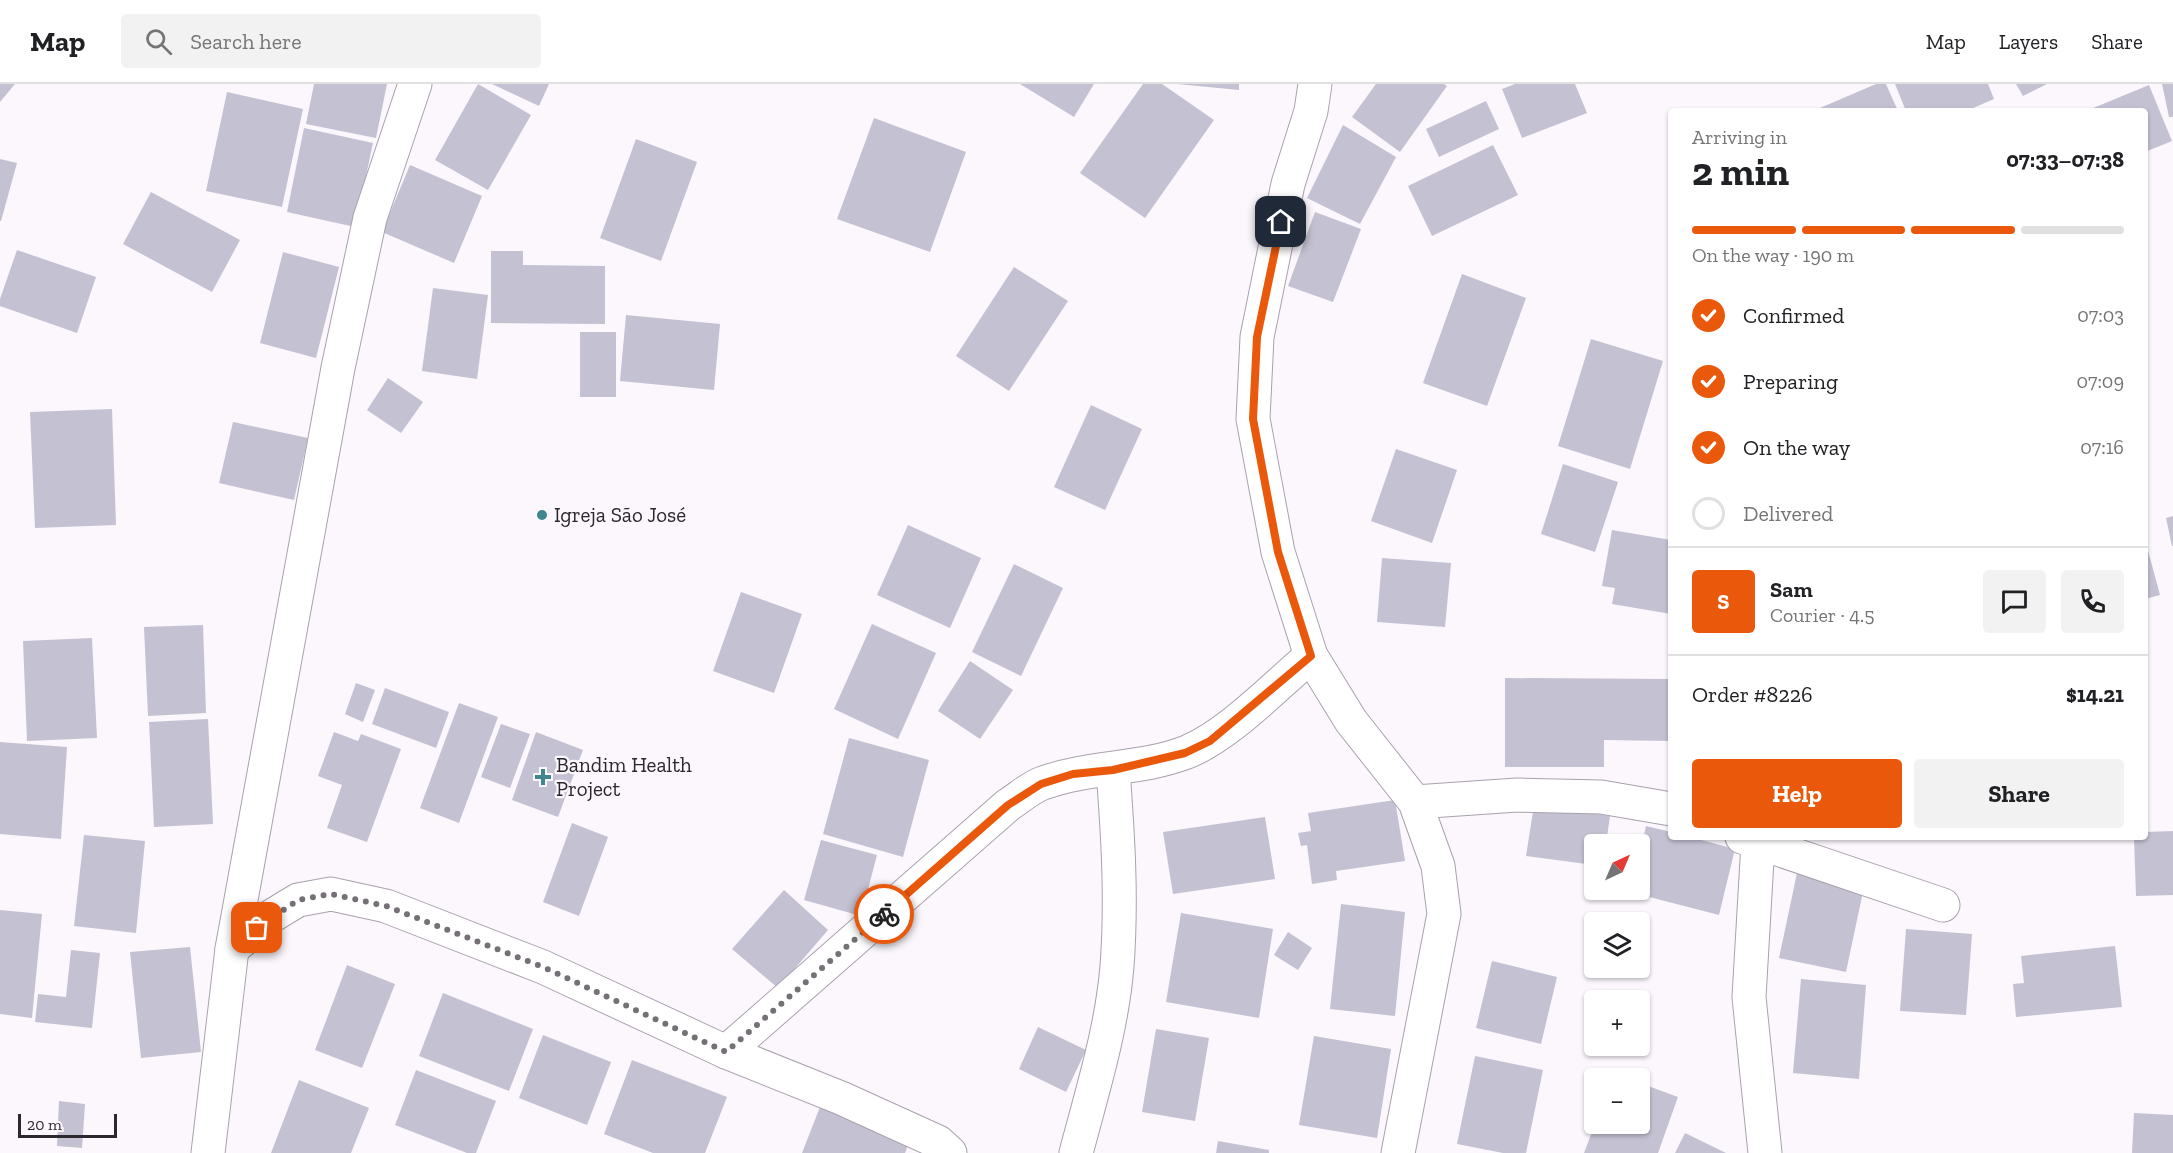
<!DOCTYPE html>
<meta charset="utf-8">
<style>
:root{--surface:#fff;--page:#f2f2f2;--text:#202124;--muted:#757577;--line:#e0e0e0;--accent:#ea580c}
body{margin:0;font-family:"Zilla Slab",serif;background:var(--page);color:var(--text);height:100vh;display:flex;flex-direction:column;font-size:22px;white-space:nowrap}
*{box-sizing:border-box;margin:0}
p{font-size:20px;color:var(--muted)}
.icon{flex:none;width:33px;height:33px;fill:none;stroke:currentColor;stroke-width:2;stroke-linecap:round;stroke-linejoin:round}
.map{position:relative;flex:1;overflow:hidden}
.side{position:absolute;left:1668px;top:24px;width:480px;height:732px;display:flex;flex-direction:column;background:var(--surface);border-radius:6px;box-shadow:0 2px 4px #0004}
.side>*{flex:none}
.needle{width:39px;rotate:44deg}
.buttons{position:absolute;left:1584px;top:750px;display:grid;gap:12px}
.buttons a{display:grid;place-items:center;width:66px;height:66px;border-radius:6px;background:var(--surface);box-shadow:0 2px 4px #0004;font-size:30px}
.scale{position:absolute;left:18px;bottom:15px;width:99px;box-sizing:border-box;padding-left:6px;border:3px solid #2b272d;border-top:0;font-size:16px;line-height:21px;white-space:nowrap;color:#2b272d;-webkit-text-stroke:4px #fbf7fd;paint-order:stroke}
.pin{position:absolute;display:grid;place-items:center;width:51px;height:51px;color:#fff;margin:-26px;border-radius:12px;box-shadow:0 3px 9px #0006}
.courier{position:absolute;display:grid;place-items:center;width:60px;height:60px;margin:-30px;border:4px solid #ea580c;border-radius:50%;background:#fff;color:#222;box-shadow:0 2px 8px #0007}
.overview em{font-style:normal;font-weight:700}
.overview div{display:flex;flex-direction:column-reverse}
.overview{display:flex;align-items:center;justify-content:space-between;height:102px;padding:0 24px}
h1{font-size:39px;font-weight:700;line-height:45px}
.bar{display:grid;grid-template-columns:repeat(4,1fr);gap:9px 6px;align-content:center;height:72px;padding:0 24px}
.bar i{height:8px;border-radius:4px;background:var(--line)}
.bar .selected{background:var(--accent)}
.bar p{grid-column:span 4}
.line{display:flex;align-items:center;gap:15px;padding:0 24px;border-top:2px solid var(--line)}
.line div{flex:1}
.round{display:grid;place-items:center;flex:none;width:63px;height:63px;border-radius:6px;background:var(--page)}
ol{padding:0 24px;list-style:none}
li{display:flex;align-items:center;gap:18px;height:66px}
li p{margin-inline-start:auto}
li .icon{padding:6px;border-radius:50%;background:var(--accent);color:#fff;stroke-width:4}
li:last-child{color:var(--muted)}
li i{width:33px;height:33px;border:3px solid var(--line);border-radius:50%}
.action{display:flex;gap:12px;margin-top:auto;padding:12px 24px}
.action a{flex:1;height:69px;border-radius:6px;background:var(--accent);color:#fff;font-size:24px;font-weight:700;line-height:69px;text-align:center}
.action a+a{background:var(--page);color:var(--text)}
header{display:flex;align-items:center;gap:36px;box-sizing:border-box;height:84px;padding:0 30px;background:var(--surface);border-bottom:2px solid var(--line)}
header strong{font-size:28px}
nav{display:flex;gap:33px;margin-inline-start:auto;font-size:21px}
.search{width:420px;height:54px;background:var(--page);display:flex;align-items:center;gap:15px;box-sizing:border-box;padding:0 21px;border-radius:6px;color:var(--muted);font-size:22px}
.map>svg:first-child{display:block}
.building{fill:#c4c1d2}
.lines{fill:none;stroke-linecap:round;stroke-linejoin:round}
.minor-casing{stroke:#aaa0ae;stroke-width:35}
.minor{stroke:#fff;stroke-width:33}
.done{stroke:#747076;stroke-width:6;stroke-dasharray:0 10.8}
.route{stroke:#ea580c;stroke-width:8}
.poi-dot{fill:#3f868f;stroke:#fbf7fd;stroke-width:2}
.labels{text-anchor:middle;stroke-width:4.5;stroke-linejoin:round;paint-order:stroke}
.poi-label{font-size:21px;fill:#2b272d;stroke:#fbf7fd;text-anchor:start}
</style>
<header>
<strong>Map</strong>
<div class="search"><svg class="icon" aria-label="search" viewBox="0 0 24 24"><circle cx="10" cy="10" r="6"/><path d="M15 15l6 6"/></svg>Search here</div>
<nav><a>Map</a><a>Layers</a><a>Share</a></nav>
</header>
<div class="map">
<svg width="2173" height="1069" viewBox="0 0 2173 1069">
<rect width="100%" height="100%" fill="#fbf7fd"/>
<g class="building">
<polygon points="0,0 15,0 0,18"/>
<polygon points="314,0 387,0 376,54 306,40"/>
<polygon points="478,0 531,31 488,106 435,76"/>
<polygon points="492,0 549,0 539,22"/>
<polygon points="1020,0 1094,0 1074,33"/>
<polygon points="1143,0 1162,0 1214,36 1145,134 1080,89"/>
<polygon points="1177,0 1239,0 1239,6"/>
<polygon points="1376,0 1444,0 1447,2 1400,68 1352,33"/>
<polygon points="1515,0 1575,0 1587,29 1522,54 1502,5"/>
<polygon points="1876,0 1886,0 1898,27 1813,27"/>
<polygon points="1895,0 1988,0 1994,15 1966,27 1906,27"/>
<polygon points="2016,0 2047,0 2023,12"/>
<polygon points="2162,0 2173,0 2173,33 2169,33"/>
<polygon points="2149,1 2172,57 2145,68 2145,27 2086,27"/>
<polygon points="227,8 303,25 282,123 206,107"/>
<polygon points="1486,17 1499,45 1439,73 1426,45"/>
<polygon points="874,34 966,68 930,168 837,135"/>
<polygon points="1343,41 1396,73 1360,140 1307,114"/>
<polygon points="304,44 373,59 355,143 287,128"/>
<polygon points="636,55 697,78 661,177 600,154"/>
<polygon points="1493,61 1518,111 1432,152 1408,102"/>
<polygon points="0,75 17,79 1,137 0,137"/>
<polygon points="410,81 482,112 454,179 382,148"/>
<polygon points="151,108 240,156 212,208 123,160"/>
<polygon points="1315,128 1361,145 1333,218 1288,202"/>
<polygon points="17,166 96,193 77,249 0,222 0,215"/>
<polygon points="491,167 523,167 523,181 605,182 605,240 491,239"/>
<polygon points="283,168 339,183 316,274 260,259"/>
<polygon points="1014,183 1068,217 1009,307 956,272"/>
<polygon points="1462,190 1526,214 1487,322 1423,299"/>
<polygon points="433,204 488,211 477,295 422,287"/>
<polygon points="626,231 720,240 714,306 620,297"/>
<rect x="580" y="248" width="36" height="65"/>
<polygon points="1591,255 1663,277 1630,385 1558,362"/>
<polygon points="388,294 423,318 401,349 367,326"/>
<polygon points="1091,321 1142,345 1105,426 1054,403"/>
<polygon points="112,325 116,441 35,444 30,328"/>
<polygon points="233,338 308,354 294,416 219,399"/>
<polygon points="1396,365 1457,386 1432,459 1371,437"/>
<polygon points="1563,380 1618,398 1595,468 1541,450"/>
<polygon points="2173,432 2173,462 2172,462 2166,434"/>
<polygon points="908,441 981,474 950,544 877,511"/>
<polygon points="1612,446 1671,456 1671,530 1612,520 1615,504 1602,502"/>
<polygon points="2146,459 2160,511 2145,515 2145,460"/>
<polygon points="1382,474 1451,479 1445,543 1377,538"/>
<polygon points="1014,480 1063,504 1021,592 972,568"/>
<polygon points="741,508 802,530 774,609 713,587"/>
<polygon points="872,540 936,569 898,655 834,625"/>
<polygon points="203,541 206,629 148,632 144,543"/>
<polygon points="92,554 97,654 27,657 23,557"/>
<polygon points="970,577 1013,606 980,655 938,627"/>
<polygon points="1505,594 1671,595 1671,657 1604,656 1604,683 1505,683"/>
<polygon points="356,599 375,606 363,638 345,630"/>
<polygon points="385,604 449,628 436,664 372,640"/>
<polygon points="459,619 498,633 459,739 420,724"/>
<polygon points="208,635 213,740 154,743 149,638"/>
<polygon points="501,640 530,650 510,704 481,693"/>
<polygon points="334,648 358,657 361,650 401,665 367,758 327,744 342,701 318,692"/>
<polygon points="536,648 583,666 558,733 512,716"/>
<polygon points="849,654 929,676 903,773 823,750"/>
<polygon points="0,658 67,663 61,755 0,750"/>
<polygon points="1395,716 1405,777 1336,787 1337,796 1312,800 1307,761 1301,762 1298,749 1311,747 1308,729"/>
<polygon points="1534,721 1610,732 1606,760 1594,760 1594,781 1526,772"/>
<polygon points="1265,733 1275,795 1173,810 1163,748"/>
<polygon points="572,739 608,753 579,832 543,818"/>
<polygon points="1646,742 1671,748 1671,753 1690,753 1735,765 1719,831 1630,808 1630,806 1640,806 1640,768"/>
<polygon points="2173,747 2173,811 2136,812 2134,753 2145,753 2145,748"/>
<polygon points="84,751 145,757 136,849 74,842"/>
<polygon points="821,756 877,771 861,832 804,816"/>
<polygon points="1797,789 1864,803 1846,888 1779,874"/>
<polygon points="784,806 828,846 778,904 732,865"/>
<polygon points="1341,820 1405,828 1395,932 1330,925"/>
<polygon points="0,826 42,830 32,934 0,930"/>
<polygon points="1181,829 1273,845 1259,934 1166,918"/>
<polygon points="1906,845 1972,850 1966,931 1900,927"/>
<polygon points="1288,848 1312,864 1298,886 1274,871"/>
<polygon points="2115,862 2122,923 2016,933 2013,900 2024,899 2021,872"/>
<polygon points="190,863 201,968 141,974 130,868"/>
<polygon points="71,866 100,869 92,944 35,938 38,910 66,913"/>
<polygon points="1492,877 1557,893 1541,960 1476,944"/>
<polygon points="347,881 395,900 362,984 315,966"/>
<polygon points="1801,895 1866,901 1859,995 1793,989"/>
<polygon points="443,909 533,945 509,1007 419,972"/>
<polygon points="1038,943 1086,966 1066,1008 1019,985"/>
<polygon points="1156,945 1209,954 1195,1037 1142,1028"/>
<polygon points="543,951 611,978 587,1041 519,1014"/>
<polygon points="1314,952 1391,965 1377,1054 1299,1041"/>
<polygon points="1475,972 1543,986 1526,1069 1503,1069 1457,1060"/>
<polygon points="632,976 727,1013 705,1069 653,1069 604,1050"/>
<polygon points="416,986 496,1017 476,1069 467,1069 395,1041"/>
<polygon points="299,996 369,1024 351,1069 271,1069"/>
<polygon points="1640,999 1678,1013 1658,1069 1584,1069 1595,1040 1640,1040"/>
<polygon points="59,1017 85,1020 82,1064 57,1062"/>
<polygon points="820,1023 909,1058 905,1069 802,1069"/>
<polygon points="2134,1029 2173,1031 2173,1069 2132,1069"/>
<polygon points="1685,1049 1726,1069 1675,1069"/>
<polygon points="1218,1057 1269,1066 1269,1069 1216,1069"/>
</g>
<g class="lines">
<defs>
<g id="minor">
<polyline points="1315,0 1311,27 1288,100 1257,253 1253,335 1278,468 1311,572 1351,637 1415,718 1438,782 1444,830 1398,1069"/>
<polyline points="1415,718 1517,711 1601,713 1671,725"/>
<polyline points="1742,753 1943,821"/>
<polyline points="1758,759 1749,913 1765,1069"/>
<polyline points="232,865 270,833 298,816 331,810 386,822 543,883 726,968 841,1014 938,1058 950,1069"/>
<path d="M726,968L1008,721C1019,714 1031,703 1043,699C1090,682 1141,686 1187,668C1229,651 1275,602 1311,572"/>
<polyline points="208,1069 232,865 338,284 370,134 415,0"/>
<path d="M1076,1069C1092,1008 1112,945 1117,882C1122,816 1118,752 1113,686"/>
</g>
</defs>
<use href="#minor" class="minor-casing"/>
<use href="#minor" class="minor"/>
</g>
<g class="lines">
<polyline class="done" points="257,844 298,816 331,810 386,822 543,883 726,968 884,830"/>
<polyline class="route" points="884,830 1008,721 1041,700 1073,690 1113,686 1185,669 1210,657 1311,572 1278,468 1253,335 1257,253 1281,138"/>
</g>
<g class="poi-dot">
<circle cx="542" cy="431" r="6"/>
<path d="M540 684h6v6h6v6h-6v6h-6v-6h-6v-6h6z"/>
</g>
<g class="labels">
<g class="poi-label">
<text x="554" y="438">Igreja São José</text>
<text x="556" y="688">Bandim Health<tspan x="556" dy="24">Project</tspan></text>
</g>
</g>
</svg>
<div class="buttons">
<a><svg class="needle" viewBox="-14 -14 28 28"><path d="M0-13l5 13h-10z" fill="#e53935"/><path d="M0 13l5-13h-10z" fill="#757577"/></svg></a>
<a><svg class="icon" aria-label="layers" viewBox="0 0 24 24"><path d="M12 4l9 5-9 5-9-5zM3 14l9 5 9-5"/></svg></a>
<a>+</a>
<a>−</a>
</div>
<div class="scale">20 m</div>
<div class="pin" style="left:257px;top:844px;background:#ea580c"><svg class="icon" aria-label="bag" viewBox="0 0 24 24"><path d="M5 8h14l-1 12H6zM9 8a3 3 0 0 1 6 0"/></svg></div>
<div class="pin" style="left:1281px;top:138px;background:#1f2937"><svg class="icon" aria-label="home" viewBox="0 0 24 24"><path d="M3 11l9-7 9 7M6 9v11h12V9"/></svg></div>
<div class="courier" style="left:884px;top:830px"><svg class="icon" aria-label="bike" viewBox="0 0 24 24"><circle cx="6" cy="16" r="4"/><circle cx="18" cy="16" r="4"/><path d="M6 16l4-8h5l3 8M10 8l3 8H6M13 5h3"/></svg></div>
<section class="side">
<div class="overview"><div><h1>2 min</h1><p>Arriving in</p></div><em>07:33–07:38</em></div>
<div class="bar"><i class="selected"></i><i class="selected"></i><i class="selected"></i><i></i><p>On the way · 190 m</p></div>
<ol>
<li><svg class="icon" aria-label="check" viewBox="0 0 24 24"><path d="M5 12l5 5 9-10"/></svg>Confirmed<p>07:03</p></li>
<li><svg class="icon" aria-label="check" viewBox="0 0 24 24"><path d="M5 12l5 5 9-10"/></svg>Preparing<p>07:09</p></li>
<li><svg class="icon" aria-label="check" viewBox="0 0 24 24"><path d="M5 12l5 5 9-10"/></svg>On the way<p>07:16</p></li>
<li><i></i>Delivered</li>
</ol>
<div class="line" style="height:108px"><b class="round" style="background:var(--accent);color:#fff">S</b><div><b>Sam</b><p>Courier · 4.5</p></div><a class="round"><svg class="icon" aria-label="chat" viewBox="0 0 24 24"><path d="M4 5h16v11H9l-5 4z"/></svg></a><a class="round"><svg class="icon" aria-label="phone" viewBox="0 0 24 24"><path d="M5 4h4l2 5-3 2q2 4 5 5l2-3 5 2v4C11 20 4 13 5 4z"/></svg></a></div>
<div class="line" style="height:78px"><div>Order #8226</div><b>$14.21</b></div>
<div class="action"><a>Help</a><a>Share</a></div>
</section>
</div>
